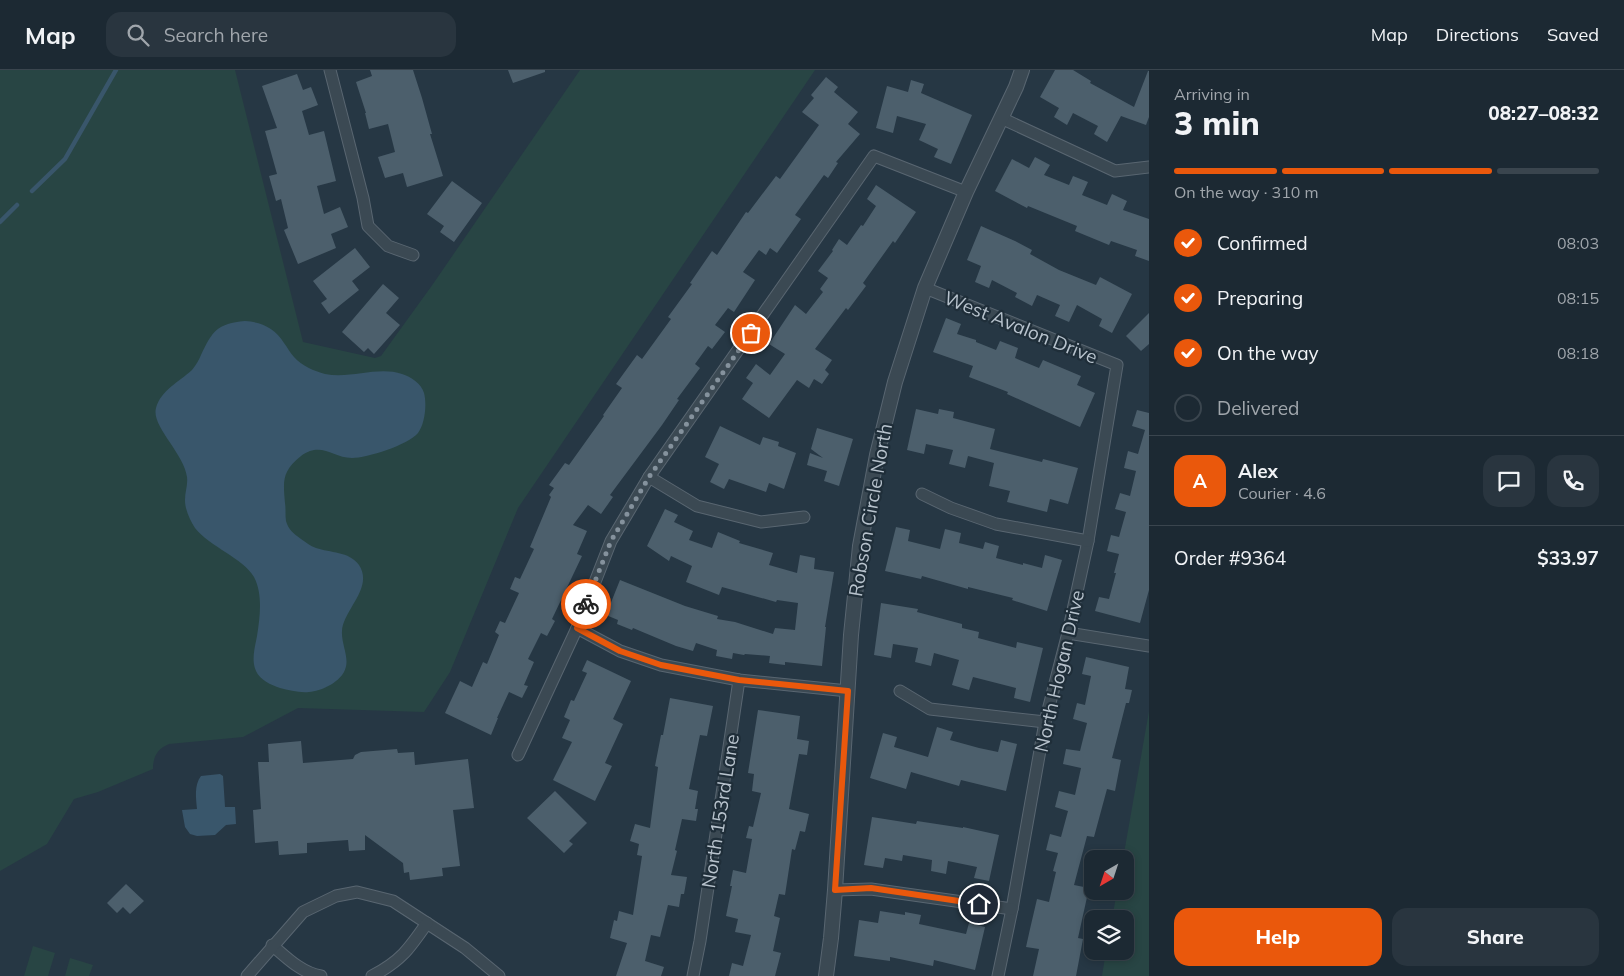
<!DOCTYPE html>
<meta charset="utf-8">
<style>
:root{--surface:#1c2933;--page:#29353f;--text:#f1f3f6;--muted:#a0a6ac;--line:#3a454e;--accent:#ea580c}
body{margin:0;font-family:Mulish,sans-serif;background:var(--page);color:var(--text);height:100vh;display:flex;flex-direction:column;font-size:19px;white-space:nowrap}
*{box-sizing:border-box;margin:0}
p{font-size:16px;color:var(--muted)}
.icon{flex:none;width:28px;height:28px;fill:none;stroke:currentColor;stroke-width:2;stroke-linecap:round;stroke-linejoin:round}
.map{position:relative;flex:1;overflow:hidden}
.drawer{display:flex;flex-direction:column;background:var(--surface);width:475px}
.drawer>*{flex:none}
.needle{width:32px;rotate:219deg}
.fabs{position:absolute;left:1084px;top:780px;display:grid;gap:10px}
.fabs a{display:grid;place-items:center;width:50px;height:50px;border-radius:10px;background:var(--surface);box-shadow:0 2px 8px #0003,0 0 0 1px var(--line);font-size:25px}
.pin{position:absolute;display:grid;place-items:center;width:42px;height:42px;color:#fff;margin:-21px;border:2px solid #fff;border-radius:50%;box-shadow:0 1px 5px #0007}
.courier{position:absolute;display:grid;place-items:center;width:50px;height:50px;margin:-25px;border:4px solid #ea580c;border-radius:50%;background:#fff;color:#222;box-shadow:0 1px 6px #0007}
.head em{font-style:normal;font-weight:800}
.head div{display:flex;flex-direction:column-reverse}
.head{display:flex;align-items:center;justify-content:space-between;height:85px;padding:0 25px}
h1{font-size:32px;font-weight:800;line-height:38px}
.bar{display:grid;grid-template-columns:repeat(4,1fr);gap:8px 5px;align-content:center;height:60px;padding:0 25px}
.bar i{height:6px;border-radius:4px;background:var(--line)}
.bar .active{background:var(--accent)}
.bar p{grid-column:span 4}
.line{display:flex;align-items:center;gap:12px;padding:0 25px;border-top:1px solid var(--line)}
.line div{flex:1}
.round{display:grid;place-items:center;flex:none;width:52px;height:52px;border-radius:15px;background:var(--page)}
ol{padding:0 25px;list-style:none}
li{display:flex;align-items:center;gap:15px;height:55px}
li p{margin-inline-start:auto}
li .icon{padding:5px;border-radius:50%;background:var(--accent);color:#fff;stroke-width:4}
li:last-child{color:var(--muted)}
li i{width:28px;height:28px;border:2px solid var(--line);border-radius:50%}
.button{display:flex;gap:10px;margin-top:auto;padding:10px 25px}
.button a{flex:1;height:58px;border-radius:15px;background:var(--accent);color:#fff;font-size:20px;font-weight:800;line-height:58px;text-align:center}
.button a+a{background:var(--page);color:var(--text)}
header{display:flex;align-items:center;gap:30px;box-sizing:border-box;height:70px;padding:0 25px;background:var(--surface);border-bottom:1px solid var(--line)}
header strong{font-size:24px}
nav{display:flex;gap:28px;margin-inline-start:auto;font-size:18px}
.search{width:350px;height:45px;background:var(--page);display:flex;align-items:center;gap:12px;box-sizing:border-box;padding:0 18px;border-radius:15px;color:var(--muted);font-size:19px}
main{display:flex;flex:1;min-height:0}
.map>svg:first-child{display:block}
.green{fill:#284544}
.water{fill:#39566b}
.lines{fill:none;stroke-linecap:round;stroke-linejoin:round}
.stream{stroke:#39566b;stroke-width:4.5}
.building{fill:#4c5f6c}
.minor-casing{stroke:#596671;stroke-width:13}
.tertiary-casing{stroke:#596671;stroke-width:16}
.minor{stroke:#3b4953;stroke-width:11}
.tertiary{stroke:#3b4953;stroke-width:14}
.done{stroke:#85929d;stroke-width:5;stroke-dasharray:0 9}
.route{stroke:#ea580c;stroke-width:6}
.labels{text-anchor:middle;stroke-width:4.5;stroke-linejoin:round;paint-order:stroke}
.street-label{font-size:19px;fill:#b8c3cd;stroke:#1f2e39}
</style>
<header>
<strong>Map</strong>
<div class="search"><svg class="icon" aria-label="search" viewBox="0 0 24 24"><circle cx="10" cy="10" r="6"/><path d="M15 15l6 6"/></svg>Search here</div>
<nav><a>Map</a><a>Directions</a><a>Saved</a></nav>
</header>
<main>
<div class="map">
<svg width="1149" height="906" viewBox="0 0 1149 906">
<rect width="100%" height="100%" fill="#263744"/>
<g class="green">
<path d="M0,0H235L303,272L375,288L381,286L433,214L580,0H815L518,438L450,602L424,642L298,638L243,667L169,674C157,679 153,687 153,699L98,722L74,729L47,774L0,801Z"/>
<polygon points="1149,641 1149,906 1102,906 1106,881 1125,881 1125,849 1112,849 1117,821 1125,821 1125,789 1123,789"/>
<polygon points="33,876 55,883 48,906 24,906"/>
<polygon points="70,888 93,895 89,906 65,906"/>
</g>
<g class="water">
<path d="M245,251C261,252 275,258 284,273C288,278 290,283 294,287C302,296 314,301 325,304C351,309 378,296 402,304C411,307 421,313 424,323C427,334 425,354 418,363C408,375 367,388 352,388C332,388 322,371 301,386C282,401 283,411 285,433C286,439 285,445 286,451C288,459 294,464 301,469C306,472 310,476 316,478C330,483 349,481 359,495C374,518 343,540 342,561C341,575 351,589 344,602C338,613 321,621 309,622C299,623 289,620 280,618C271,615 260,610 256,601C251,590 255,577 257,566C260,547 263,524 254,507C243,488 210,477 195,458C190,450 185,440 185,430C185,422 188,415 187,407C184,383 151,356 156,338C161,320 179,312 192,300C196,295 199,290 201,285C213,260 217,254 245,251Z"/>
<path d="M220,704L223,706L225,737H235L236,754L226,755L215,765L197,766L190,764L185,757L182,740L197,739C196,728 194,715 201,706Z"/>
</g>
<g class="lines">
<g class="stream">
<polyline points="32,121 65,89 116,0"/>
<polyline points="0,152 17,135"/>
</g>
</g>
<g class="building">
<polygon points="370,0 413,0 422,28 432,64 430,64 443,106 407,117 403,103 385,108 378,87 395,82 388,54 369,59 365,43 366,43 356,12 372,6"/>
<polygon points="508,0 545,0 545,2 513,13"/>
<polygon points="1055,0 1073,0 1091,11 1090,13 1134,37 1148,1 1149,1 1149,47 1146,55 1121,46 1107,72 1094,64 1098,56 1073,43 1067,55 1054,47 1059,38 1040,27"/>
<polygon points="297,4 303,20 311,17 318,35 302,41 309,65 324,61 336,111 317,116 324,144 340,137 348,157 331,164 336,178 298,194 284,160 288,158 281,129 276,131 269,106 277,104 265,61 277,58 262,16"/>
<polygon points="826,7 838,17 834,22 858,42 848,54 860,64 836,92 838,93 828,108 824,105 795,145 801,149 777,183 770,178 766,185 759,180 743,202 755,210 734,242 728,238 715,255 725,262 712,279 708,276 695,294 700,298 677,329 679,330 662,355 610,425 613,427 601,444 588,435 573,455 587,461 577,484 582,486 552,549 555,551 547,566 541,563 528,589 534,592 524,615 528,616 522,628 509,622 497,648 498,648 491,665 445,643 460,611 472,617 483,592 487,594 499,565 495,562 500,551 505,553 519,523 510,519 515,507 520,509 534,479 530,477 551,427 549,425 554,418 549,415 565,393 569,395 604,346 603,345 622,318 616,314 637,285 642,289 671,249 668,247 692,214 690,213 712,181 717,185 746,142 748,143 776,106 780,109 819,55 802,42 814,28 811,25"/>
<polygon points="911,10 924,14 921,23 972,45 951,94 934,87 938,79 919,70 926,54 897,46 893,63 876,58 887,16 908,22"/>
<polygon points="1035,87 1050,95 1044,105 1069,115 1073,106 1088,112 1082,125 1107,135 1112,124 1127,131 1123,140 1149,149 1149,191 1135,186 1137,180 1111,171 1109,175 1075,161 1077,156 1028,136 1027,138 995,121 1012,89 1029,98"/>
<polygon points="452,111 482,133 454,172 440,162 444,156 427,144"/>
<polygon points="876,115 916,142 895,173 893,171 863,213 866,216 848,240 846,238 815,279 832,290 825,300 829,304 822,314 814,309 809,318 797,310 769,348 742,329 753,313 746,308 756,294 770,305 785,284 769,274 795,235 806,244 823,222 820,219 828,208 818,201 833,181 832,180 839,169 847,175 861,155 863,156 876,136 867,129"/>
<polygon points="981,156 1015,171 1032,180 1030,184 1059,200 1096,215 1100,207 1132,224 1112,263 1099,256 1102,249 1077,235 1069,252 1055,246 1060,235 1037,225 1032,236 1015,227 1017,223 992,210 989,218 975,212 981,196 967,190"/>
<polygon points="355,178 370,197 352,211 359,220 329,244 321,233 327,229 313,211"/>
<polygon points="383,214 399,228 386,243 400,255 374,284 368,278 364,282 342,262"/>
<polygon points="1149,243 1149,274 1141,281 1126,266"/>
<polygon points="946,248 961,254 957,264 976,270 976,272 996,280 1000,271 1018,278 1015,288 1039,298 1043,290 1081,306 1077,315 1095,323 1080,357 1007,324 1008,322 969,307 973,296 933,282"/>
<polygon points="916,339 938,344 939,339 954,342 953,348 995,359 990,379 1042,392 1043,389 1078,398 1068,434 1050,429 1047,442 1007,432 1010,421 989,416 994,393 968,386 965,398 949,394 953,380 926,374 924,384 907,380"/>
<polygon points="1137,340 1149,343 1149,520 1140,553 1095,541 1099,527 1109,529 1116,503 1114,503 1119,484 1107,481 1111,465 1119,467 1126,442 1115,439 1120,423 1130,426 1136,401 1124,398 1128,381 1138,384 1145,360 1132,356"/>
<polygon points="720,356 760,375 763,367 779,372 778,376 796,383 784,419 769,413 766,422 729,409 724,419 710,412 719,394 705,387"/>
<polygon points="817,358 853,369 839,416 824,411 827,401 807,395 810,383 823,388 811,379"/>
<polygon points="665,439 678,445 674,452 693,461 689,470 712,478 718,462 740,471 739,473 773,483 769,495 797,503 800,485 815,488 814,499 834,502 825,557 826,557 822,596 785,592 785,595 769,593 770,586 745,584 744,585 733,583 732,589 716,586 717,580 696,573 693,581 676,576 633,558 632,560 617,554 618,550 606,545 620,510 685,536 718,546 717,549 735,552 773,564 775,558 795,560 798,533 777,530 776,532 722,517 719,525 686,512 692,496 671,486 669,491 647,476"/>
<polygon points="896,457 910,460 908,471 940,479 945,459 961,463 959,473 983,479 985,472 999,476 996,488 1023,495 1023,493 1042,498 1045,485 1062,490 1047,541 1012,530 1013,528 968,517 968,519 922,506 921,509 885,501"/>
<polygon points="881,533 918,539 917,542 962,554 962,558 979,562 978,568 1016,578 1017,572 1043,578 1030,632 1014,628 1016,618 973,607 969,620 952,615 959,590 934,583 931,596 915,592 918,578 893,574 891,588 874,585"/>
<polygon points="1086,587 1129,597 1125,619 1132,620 1129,633 1126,633 1112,688 1121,690 1115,721 1107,719 1094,767 1087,766 1074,815 1089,818 1078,868 1083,869 1076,906 1033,906 1039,879 1026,877 1030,859 1037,829 1049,832 1056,802 1053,801 1058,783 1046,780 1050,764 1061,767 1068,741 1055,737 1059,721 1075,725 1081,698 1063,694 1066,679 1080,681 1087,653 1073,649 1077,633 1085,635 1091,606 1082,604"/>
<polygon points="587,590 631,611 613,649 623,654 605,693 612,696 595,731 553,710 572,672 562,668 570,650 564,647 571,630 574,631 587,603 582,601"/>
<polygon points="670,628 713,636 707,666 700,665 689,719 698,721 695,739 698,739 696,751 682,749 675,780 677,781 671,805 687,807 684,824 681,824 679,837 668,835 660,867 651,865 645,891 664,897 661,906 616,906 627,873 610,868 614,850 617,851 619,841 633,845 642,786 637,785 639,774 630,771 635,754 650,758 658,697 655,696 661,665 663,665"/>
<polygon points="758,640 800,646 797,669 809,671 807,685 799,684 789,739 809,744 805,762 800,761 795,780 792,779 785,825 779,824 774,846 780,848 773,881 781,883 775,906 729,906 732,893 743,896 751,865 735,862 738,849 726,846 732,816 730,816 733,800 746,803 752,769 746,768 749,756 753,757 761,723 752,721 754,704 748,703"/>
<polygon points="937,657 953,662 950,670 979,678 998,682 1001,670 1017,674 1006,721 961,710 959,716 911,702 906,719 870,708 883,663 897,667 894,677 928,687"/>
<polygon points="301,671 303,693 353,689 355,685 361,682 397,679 398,683 414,682 415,695 468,689 474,738 453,740 460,796 442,798 443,806 410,810 409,802 404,803 403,793 365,765 365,780 349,781 348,770 307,773 307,783 279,785 278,771 255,773 253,740 261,739 258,692 269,692 268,674"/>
<polygon points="555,721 587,753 569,771 573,774 564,783 527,748"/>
<polygon points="872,747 916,754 917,751 963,758 963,757 999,765 989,811 974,808 977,797 948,791 946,804 931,801 932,790 903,785 902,791 885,788 883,798 864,795"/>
<polygon points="126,814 144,831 130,844 123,837 117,843 107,833"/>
<polygon points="880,841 905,845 905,842 921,845 919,854 966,864 969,853 985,857 975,900 934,890 933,896 890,887 890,891 854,886 859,850 878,853"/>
</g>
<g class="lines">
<defs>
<g id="minor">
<polyline points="330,0 363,128 368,156 388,176 413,185"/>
<polyline points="1001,48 1115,101 1149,97"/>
<polyline points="925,218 1117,295 1088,471 1068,563 1045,652 1012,839 998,906"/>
<polyline points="649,407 697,436 761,452 804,447"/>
<polyline points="922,424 951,438 996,454 1088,471"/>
<polyline points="577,558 620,581 661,595 739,610 848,621"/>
<polyline points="1068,563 1149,576"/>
<polyline points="900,621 930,639 1045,652"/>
<polyline points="518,685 577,558 611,471 649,407 874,86 966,122"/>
<polyline points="835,820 871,819 1012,839"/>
<path d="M272,875C287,888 302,903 321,906"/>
<polyline points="247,906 303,842 336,826 357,822 393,831 465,878 499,906"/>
<path d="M372,906C401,891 409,879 427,853"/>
<polyline points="693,906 700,871 739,610"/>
</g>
<polyline id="tertiary" points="826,906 831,868 835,820 851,565 860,476 877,385 895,312 925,218 966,122 1016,17 1022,0"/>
</defs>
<use href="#minor" class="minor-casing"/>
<use href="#tertiary" class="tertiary-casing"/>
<use href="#minor" class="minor"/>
<use href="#tertiary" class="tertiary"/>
</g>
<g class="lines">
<polyline class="done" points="586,534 611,471 649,407 751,263"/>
<polyline class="route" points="586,534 577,558 620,581 661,595 739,610 848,621 835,820 871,818 979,834"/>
</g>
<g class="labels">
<g class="street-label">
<text transform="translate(1021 257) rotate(22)" y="7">West Avalon Drive</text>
<text transform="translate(870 440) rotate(-80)" y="7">Robson Circle North</text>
<text transform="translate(1059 601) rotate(-77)" y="7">North Hogan Drive</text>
<text transform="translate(720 741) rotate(-81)" y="7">North 153rd Lane</text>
</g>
</g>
</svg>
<div class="fabs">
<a><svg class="needle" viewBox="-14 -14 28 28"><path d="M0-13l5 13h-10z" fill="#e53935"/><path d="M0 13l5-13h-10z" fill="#a0a6ac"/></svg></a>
<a><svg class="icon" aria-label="layers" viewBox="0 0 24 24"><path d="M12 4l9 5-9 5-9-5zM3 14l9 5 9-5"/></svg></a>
</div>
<div class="pin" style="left:751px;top:263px;background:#ea580c"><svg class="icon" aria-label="bag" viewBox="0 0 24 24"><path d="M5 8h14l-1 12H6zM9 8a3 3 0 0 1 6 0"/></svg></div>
<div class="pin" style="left:979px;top:834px;background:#1f2937"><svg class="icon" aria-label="home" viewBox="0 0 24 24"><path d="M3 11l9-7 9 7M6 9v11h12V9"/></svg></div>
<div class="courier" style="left:586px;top:534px"><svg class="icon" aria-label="bike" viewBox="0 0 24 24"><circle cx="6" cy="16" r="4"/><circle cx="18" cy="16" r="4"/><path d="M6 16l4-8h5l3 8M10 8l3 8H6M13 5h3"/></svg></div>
</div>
<section class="drawer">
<div class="head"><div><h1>3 min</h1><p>Arriving in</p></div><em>08:27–08:32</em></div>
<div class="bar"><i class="active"></i><i class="active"></i><i class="active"></i><i></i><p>On the way · 310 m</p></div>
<ol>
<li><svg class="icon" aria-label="check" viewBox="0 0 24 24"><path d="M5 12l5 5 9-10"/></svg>Confirmed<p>08:03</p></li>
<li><svg class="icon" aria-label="check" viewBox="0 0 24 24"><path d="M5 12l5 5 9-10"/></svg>Preparing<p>08:15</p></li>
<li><svg class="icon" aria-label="check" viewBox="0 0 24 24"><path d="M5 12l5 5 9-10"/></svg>On the way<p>08:18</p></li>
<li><i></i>Delivered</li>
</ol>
<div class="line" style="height:90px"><b class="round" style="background:var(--accent);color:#fff">A</b><div><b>Alex</b><p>Courier · 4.6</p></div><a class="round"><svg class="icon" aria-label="chat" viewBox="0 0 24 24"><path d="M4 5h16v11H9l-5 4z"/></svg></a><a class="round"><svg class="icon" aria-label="phone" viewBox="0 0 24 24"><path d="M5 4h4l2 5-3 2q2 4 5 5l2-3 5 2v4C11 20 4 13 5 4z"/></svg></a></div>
<div class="line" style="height:65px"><div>Order #9364</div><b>$33.97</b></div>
<div class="button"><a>Help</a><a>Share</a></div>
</section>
</main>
